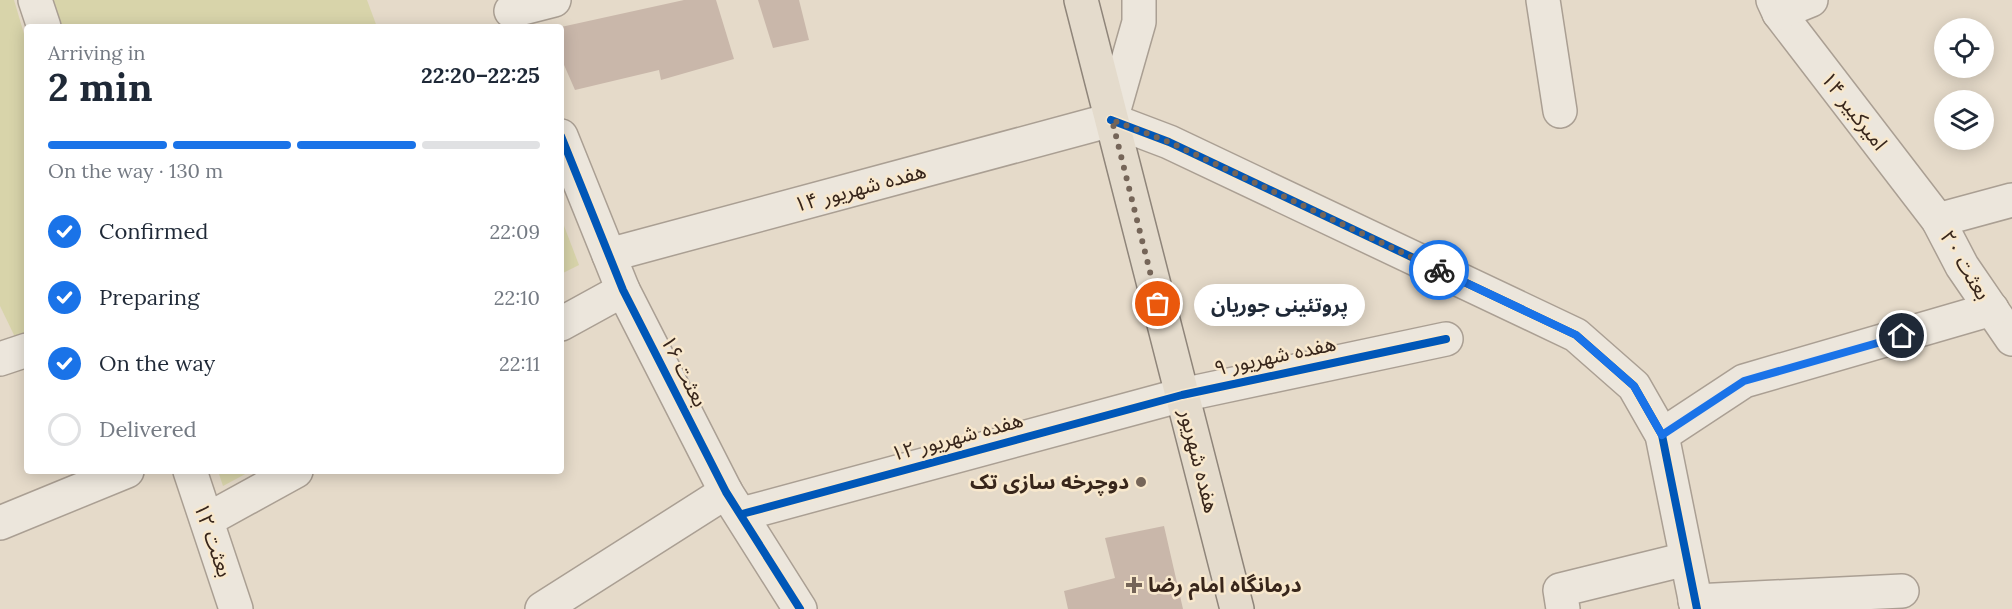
<!DOCTYPE html>
<meta charset="utf-8">
<style>
:root{--surface:#fff;--page:#f6f6f7;--text:#1f2937;--muted:#747a83;--line:#e0e1e3;--accent:#1a73e8}
body{margin:0;font-family:Lora,"Noto Sans Arabic",serif;background:var(--page);color:var(--text);height:100vh;display:flex;flex-direction:column;font-size:22px;white-space:nowrap}
*{box-sizing:border-box;margin:0}
p{font-size:20px;color:var(--muted)}
.icon{flex:none;width:33px;height:33px;fill:none;stroke:currentColor;stroke-width:2;stroke-linecap:round;stroke-linejoin:round}
.map{position:relative;flex:1;overflow:hidden}
.sheet{position:absolute;left:24px;top:24px;width:540px;height:450px;display:flex;flex-direction:column;background:var(--surface);border-radius:6px;box-shadow:0 3px 15px #0003}
.sheet>*{flex:none}
.buttons{position:absolute;left:1934px;top:18px;display:grid;gap:12px}
.buttons a{display:grid;place-items:center;width:60px;height:60px;border-radius:50%;background:var(--surface);box-shadow:0 3px 15px #0003;font-size:30px}
.pin{position:absolute;display:grid;place-items:center;width:51px;height:51px;color:#fff;margin:-26px;border:3px solid #fff;border-radius:50%;box-shadow:0 2px 6px #0007}
.courier{position:absolute;display:grid;place-items:center;width:60px;height:60px;margin:-30px;border:4px solid #1a73e8;border-radius:50%;background:#fff;color:#222;box-shadow:0 2px 8px #0007}
.bubble{position:absolute;height:42px;border-radius:21px;background:var(--surface);box-shadow:0 3px 15px #0003;font-size:20px;font-weight:700;line-height:42px;text-align:center}
.summary em{font-style:normal;font-weight:700}
.summary div{display:flex;flex-direction:column-reverse}
.summary{display:flex;align-items:center;justify-content:space-between;height:102px;padding:0 24px}
h1{font-size:39px;font-weight:700;line-height:45px}
.bar{display:grid;grid-template-columns:repeat(4,1fr);gap:9px 6px;align-content:center;height:72px;padding:0 24px}
.bar i{height:8px;border-radius:4px;background:var(--line)}
.bar .selected{background:var(--accent)}
.bar p{grid-column:span 4}
ol{padding:0 24px;list-style:none}
li{display:flex;align-items:center;gap:18px;height:66px}
li p{margin-inline-start:auto}
li .icon{padding:6px;border-radius:50%;background:var(--accent);color:#fff;stroke-width:4}
li:last-child{color:var(--muted)}
li i{width:33px;height:33px;border:3px solid var(--line);border-radius:50%}
.map>svg:first-child{display:block}
.green{fill:#d8d4aa}
.building{fill:#c9b7aa}
.lines{fill:none;stroke-linecap:round;stroke-linejoin:round}
.minor-casing{stroke:#aa9f93;stroke-width:36}
.major-casing{stroke:#8f857a;stroke-width:36}
.minor{stroke:#ece6dc;stroke-width:33}
.major{stroke:#e4dbcc;stroke-width:33}
.cycleway-casing{stroke:#f8e8cd;stroke-width:11}
.cycleway{stroke:#0057b8;stroke-width:8}
.done{stroke:#756558;stroke-width:6;stroke-dasharray:0 10.8}
.route{stroke:#1a73e8;stroke-width:8}
.poi-dot{fill:#756558;stroke:#f8e8cd;stroke-width:2}
.labels{text-anchor:middle;stroke-width:5;stroke-linejoin:round;paint-order:stroke}
.street-label{font-size:21px;fill:#38261b;stroke:#f8e8cd}
.poi-label{font-size:21px;font-weight:bold;fill:#38261b;stroke:#f8e8cd;text-anchor:end}
</style>
<div class="map">
<svg width="2012" height="609" viewBox="0 0 2012 609">
<rect width="100%" height="100%" fill="#e5dac9"/>
<g class="green">
<polygon points="0,0 14,0 27,44 27,333 15,337 0,306"/>
<polygon points="53,0 367,0 377,27 62,27"/>
<polygon points="561,218 579,265 561,274"/>
<polygon points="218,471 251,471 223,486"/>
</g>
<g class="building">
<polygon points="684,0 716,0 734,59 661,80 659,70 575,90 561,58 561,27"/>
<polygon points="758,0 799,0 809,40 773,48"/>
<polygon points="1164,526 1183,609 1068,609 1064,591 1115,578 1105,538"/>
</g>
<g class="lines">
<defs>
<g id="minor">
<polyline points="35,0 44,27"/>
<polyline points="1543,0 1560,111"/>
<polyline points="1773,0 1779,13 1938,220 1962,266 2012,339"/>
<polyline points="511,11 554,0"/>
<polyline points="1779,13 1811,0"/>
<polyline points="1111,120 1169,142 1576,335 1634,386 1662,435 1697,609"/>
<polyline points="1111,120 1139,22 1139,0"/>
<polyline points="561,136 623,290 726,492 800,609"/>
<polyline points="1938,220 2012,200"/>
<polyline points="609,255 1111,120"/>
<polyline points="561,324 623,290"/>
<polyline points="0,359 27,350"/>
<polyline points="1662,435 1744,381 1992,309"/>
<polyline points="190,471 236,609"/>
<polyline points="742,514 1182,395 1446,339"/>
<polyline points="207,520 296,471"/>
<polyline points="0,523 127,471"/>
<polyline points="1695,601 1902,591"/>
<polyline points="542,609 726,492"/>
<polyline points="1563,609 1560,590 1686,559"/>
</g>
<polyline id="major" points="1081,0 1237,609"/>
</defs>
<use href="#minor" class="minor-casing"/>
<use href="#major" class="major-casing"/>
<use href="#minor" class="minor"/>
<use href="#major" class="major"/>
<defs>
<g id="cycleway">
<polyline points="1111,120 1169,142 1576,335 1634,386 1662,435 1697,609"/>
<polyline points="561,136 623,290 726,492 800,609"/>
<polyline points="742,514 1182,395 1446,339"/>
</g>
</defs>
<use href="#cycleway" class="cycleway-casing"/>
<use href="#cycleway" class="cycleway"/>
</g>
<g class="lines">
<polyline class="done" points="1158,304 1112,120 1169,142 1439,270"/>
<polyline class="route" points="1439,270 1576,335 1634,386 1662,435 1744,381 1902,336"/>
</g>
<g class="poi-dot">
<circle cx="1141" cy="482" r="6"/>
<path d="M1131 576h6v6h6v6h-6v6h-6v-6h-6v-6h6z"/>
</g>
<g class="labels">
<g class="street-label">
<text transform="translate(1854 111) rotate(52)" y="7">امیرکبیر ۱۴</text>
<text transform="translate(860 188) rotate(-15)" y="7">هفده شهریور ۱۴</text>
<text transform="translate(1965 265) rotate(59)" y="7">بعثت ۲۰</text>
<text transform="translate(1275 356) rotate(-12)" y="7">هفده شهریور ۹</text>
<text transform="translate(684 371) rotate(63)" y="7">بعثت ۱۶</text>
<text transform="translate(957 437) rotate(-15)" y="7">هفده شهریور ۱۲</text>
<text transform="translate(1199 461) rotate(76)" y="7">هفده شهریور</text>
<text transform="translate(213 540) rotate(71)" y="7">بعثت ۱۲</text>
</g>
<g class="poi-label">
<text x="1129" y="489">دوچرخه سازی تک</text>
<text x="1148" y="592" text-anchor="start">درمانگاه امام رضا</text>
</g>
</g>
</svg>
<div class="buttons">
<a><svg class="icon" aria-label="locate" viewBox="0 0 24 24"><circle cx="12" cy="12" r="6"/><path d="M12 2v4M12 18v4M2 12h4M18 12h4"/></svg></a>
<a><svg class="icon" aria-label="layers" viewBox="0 0 24 24"><path d="M12 4l9 5-9 5-9-5zM3 14l9 5 9-5"/></svg></a>
</div>
<div class="pin" style="left:1158px;top:304px;background:#ea580c"><svg class="icon" aria-label="bag" viewBox="0 0 24 24"><path d="M5 8h14l-1 12H6zM9 8a3 3 0 0 1 6 0"/></svg></div>
<div class="pin" style="left:1902px;top:336px;background:#1f2937"><svg class="icon" aria-label="home" viewBox="0 0 24 24"><path d="M3 11l9-7 9 7M6 9v11h12V9"/></svg></div>
<div class="courier" style="left:1439px;top:270px"><svg class="icon" aria-label="bike" viewBox="0 0 24 24"><circle cx="6" cy="16" r="4"/><circle cx="18" cy="16" r="4"/><path d="M6 16l4-8h5l3 8M10 8l3 8H6M13 5h3"/></svg></div>
<div class="bubble" style="left:1194px;top:284px;width:171px">پروتئینی جوریان</div>
<section class="sheet">
<div class="summary"><div><h1>2 min</h1><p>Arriving in</p></div><em>22:20–22:25</em></div>
<div class="bar"><i class="selected"></i><i class="selected"></i><i class="selected"></i><i></i><p>On the way · 130 m</p></div>
<ol>
<li><svg class="icon" aria-label="check" viewBox="0 0 24 24"><path d="M5 12l5 5 9-10"/></svg>Confirmed<p>22:09</p></li>
<li><svg class="icon" aria-label="check" viewBox="0 0 24 24"><path d="M5 12l5 5 9-10"/></svg>Preparing<p>22:10</p></li>
<li><svg class="icon" aria-label="check" viewBox="0 0 24 24"><path d="M5 12l5 5 9-10"/></svg>On the way<p>22:11</p></li>
<li><i></i>Delivered</li>
</ol>
</section>
</div>
